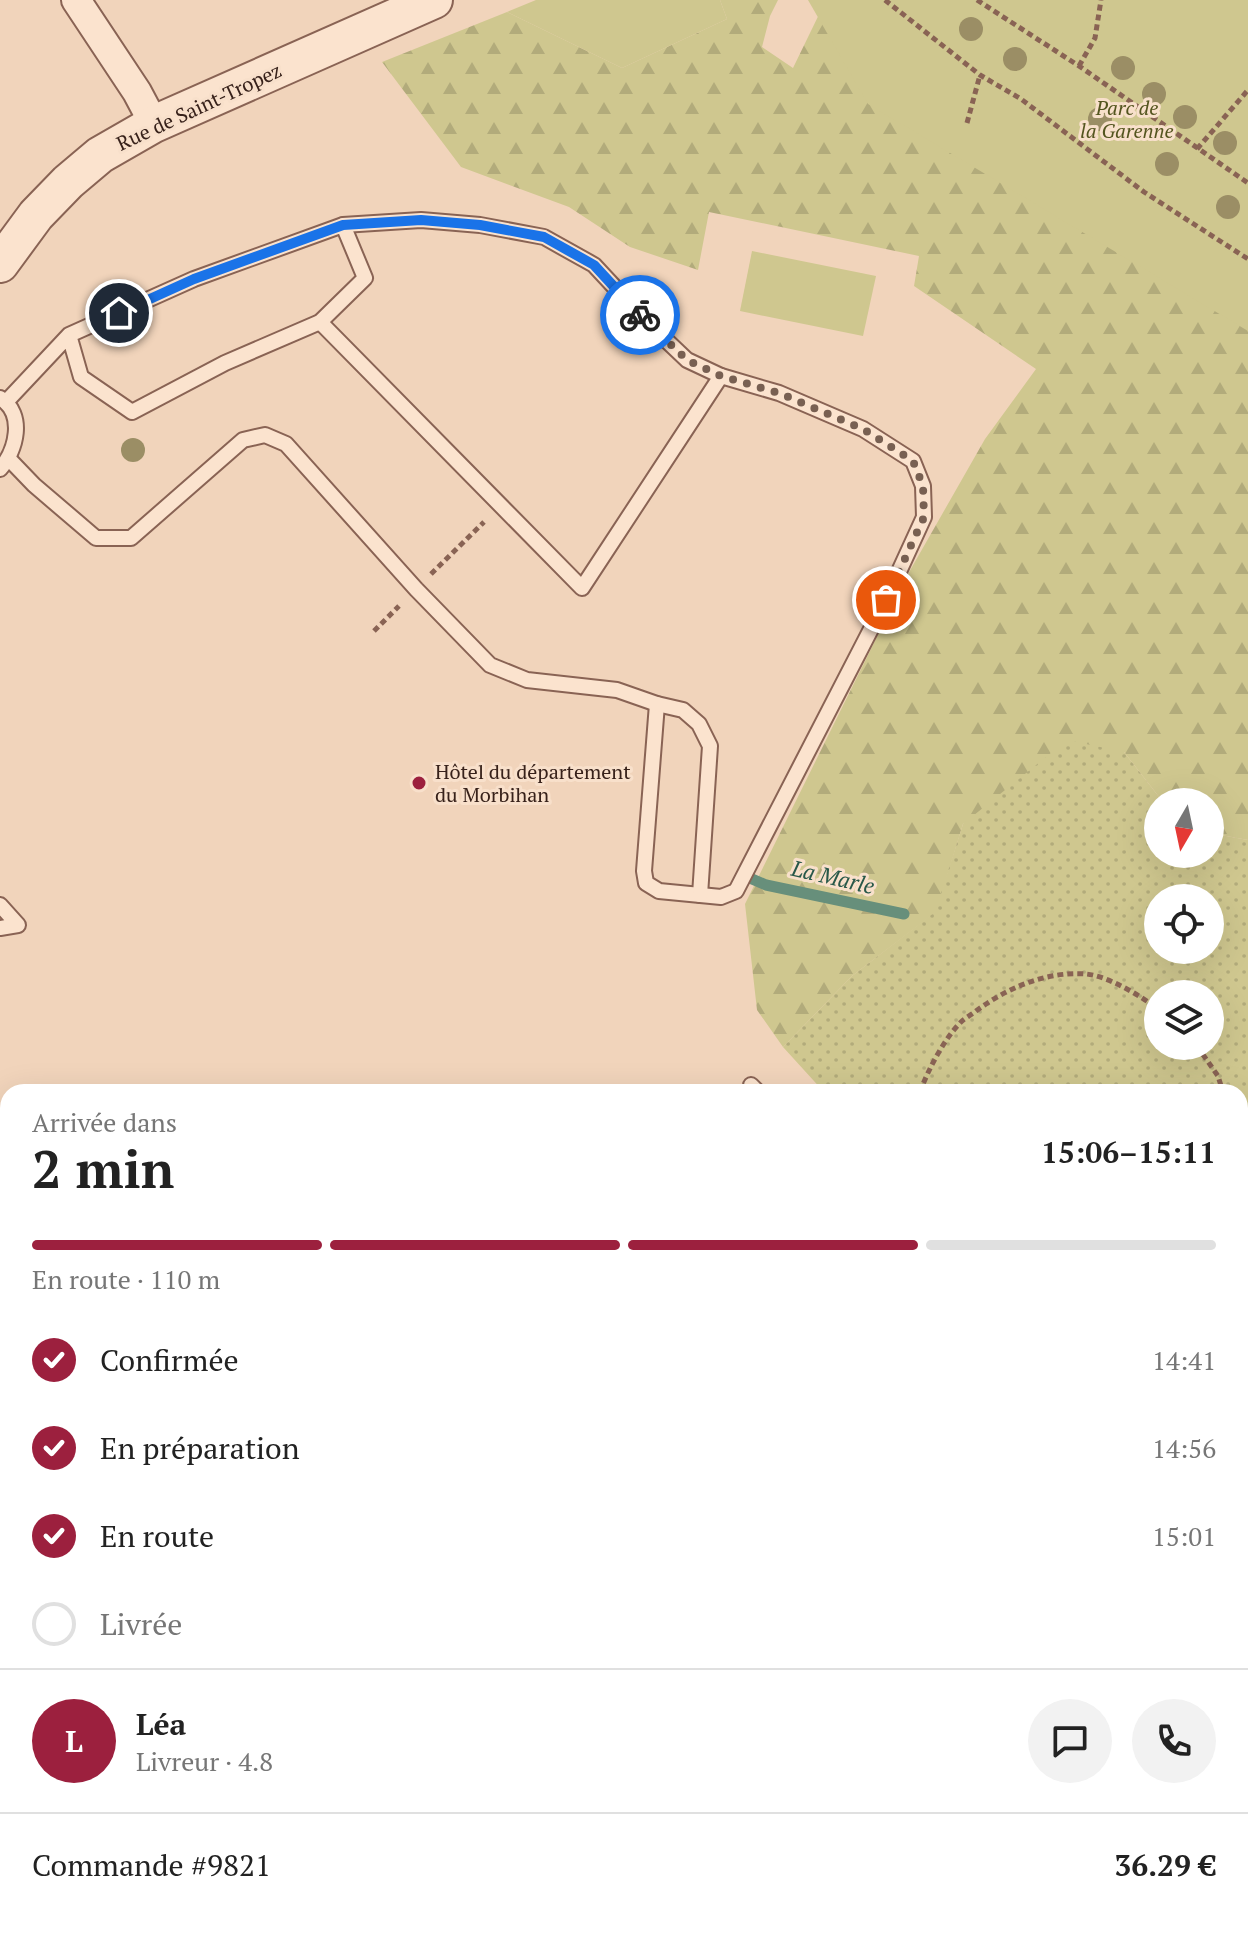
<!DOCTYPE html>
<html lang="fr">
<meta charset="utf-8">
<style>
:root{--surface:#fff;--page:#f2f2f2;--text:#222;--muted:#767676;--line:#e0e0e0;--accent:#9c203e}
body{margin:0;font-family:"PT Serif",serif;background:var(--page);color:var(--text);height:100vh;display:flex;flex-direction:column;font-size:30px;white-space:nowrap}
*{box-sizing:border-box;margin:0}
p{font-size:26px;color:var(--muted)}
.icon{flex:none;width:44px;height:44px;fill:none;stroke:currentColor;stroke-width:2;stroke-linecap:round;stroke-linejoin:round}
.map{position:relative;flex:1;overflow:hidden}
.sheet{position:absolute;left:0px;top:1084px;width:1248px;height:850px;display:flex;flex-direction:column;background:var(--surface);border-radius:24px 24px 0 0;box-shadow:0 8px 32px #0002}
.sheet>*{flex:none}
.needle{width:52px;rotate:189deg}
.controls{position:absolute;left:1144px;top:788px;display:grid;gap:16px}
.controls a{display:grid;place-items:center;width:80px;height:80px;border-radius:50%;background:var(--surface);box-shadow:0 8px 32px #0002;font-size:40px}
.pin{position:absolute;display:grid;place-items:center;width:68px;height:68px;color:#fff;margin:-34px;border:4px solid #fff;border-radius:50%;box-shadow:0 2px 8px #0007}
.courier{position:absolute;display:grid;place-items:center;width:80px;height:80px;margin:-40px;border:6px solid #1a73e8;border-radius:50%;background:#fff;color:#222;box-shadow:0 2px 10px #0007}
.summary em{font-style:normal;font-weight:800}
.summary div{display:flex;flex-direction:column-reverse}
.summary{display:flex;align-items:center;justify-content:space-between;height:136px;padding:0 32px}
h1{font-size:52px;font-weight:800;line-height:60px}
.bar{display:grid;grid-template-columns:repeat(4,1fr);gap:12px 8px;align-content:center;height:96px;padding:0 32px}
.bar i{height:10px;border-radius:6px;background:var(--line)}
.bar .selected{background:var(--accent)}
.bar p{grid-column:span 4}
.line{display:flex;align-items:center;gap:20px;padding:0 32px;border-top:2px solid var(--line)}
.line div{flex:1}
.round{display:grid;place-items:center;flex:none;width:84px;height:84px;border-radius:42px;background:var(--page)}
ol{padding:0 32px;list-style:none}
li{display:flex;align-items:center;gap:24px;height:88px}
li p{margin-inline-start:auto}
li .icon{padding:8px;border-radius:50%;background:var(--accent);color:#fff;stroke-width:4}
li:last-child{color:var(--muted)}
li i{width:44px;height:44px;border:4px solid var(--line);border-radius:50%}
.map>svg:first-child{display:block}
.forest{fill:url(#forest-firs)}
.park{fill:#cfc78f}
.garden{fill:url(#garden-dots);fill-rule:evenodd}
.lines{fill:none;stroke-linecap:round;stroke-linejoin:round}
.stream{stroke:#678f7b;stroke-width:11}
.service-casing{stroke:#896354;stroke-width:18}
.minor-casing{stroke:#896354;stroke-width:32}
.tertiary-casing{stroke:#896354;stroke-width:40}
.path{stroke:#896354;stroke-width:5;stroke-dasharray:6 4;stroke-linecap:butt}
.service{stroke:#fbe3ce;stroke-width:14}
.minor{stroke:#fbe3ce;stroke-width:28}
.tertiary{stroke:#fbe3ce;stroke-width:36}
.tree{fill:#9b8e65}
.done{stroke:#786052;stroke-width:8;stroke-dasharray:0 14.4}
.route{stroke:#1a73e8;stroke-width:10}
.poi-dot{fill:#9c203e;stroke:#f8e0cb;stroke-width:3}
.labels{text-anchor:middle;stroke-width:6;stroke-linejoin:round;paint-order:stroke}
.street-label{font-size:20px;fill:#37211a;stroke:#f8e0cb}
.park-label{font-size:20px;font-style:italic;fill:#54551f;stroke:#f8e0cb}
.poi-label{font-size:20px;fill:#37211a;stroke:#f8e0cb;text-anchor:start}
.water-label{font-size:22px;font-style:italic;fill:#285849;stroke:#f8e0cb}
</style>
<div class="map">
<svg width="1248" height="1933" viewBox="0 0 1248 1933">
<defs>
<pattern id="forest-firs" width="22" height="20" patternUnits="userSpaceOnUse" patternTransform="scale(2)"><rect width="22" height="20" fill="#cfc78f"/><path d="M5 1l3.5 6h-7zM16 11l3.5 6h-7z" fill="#b2ab7b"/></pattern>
<pattern id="garden-dots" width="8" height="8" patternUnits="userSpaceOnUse" patternTransform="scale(2)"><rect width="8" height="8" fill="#cfc78f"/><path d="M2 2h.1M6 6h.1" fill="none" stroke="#b2ab7b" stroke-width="1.8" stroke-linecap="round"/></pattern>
</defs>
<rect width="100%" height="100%" fill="#f1d4bb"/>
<polygon class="forest" points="720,0 778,0 770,16 762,47 793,68 826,0 1248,284 1248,840 1210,833 1210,802 1163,802 1124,752 963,824 936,912 852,976 783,1047 757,1010 745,904 908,574 985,439 1036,369 914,286 919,256 709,212 698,270 630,247 569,207 461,167 382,62 507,12 622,68 727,19"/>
<g class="park">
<polygon points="536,0 720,0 727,19 622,68 507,12"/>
<polygon points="808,0 1248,0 1248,331 868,104"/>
<polygon points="752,251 876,276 863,336 740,311"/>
</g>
<g class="garden">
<path d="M1067,740L1124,752L1163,802H1158V854H1210V833L1248,840V1156H1240V1092H824L783,1047L852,976L935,912L963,824ZM1158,898H1210V950H1158ZM1158,994H1210V1046H1158Z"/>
<polygon points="1248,1216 1248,1301 1240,1301 1240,1228"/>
</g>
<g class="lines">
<polyline class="stream" points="752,879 766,885 904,914"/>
<defs>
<g id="service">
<polyline points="343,225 421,220 480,225 544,237 594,265 647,322 687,360 721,376 779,393 863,429 913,461 923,486 924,517 886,600 736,891 721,897 659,891 646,883 644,871 657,704"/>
<polyline points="320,322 582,588 721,376"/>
<path d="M0,398C26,414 16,451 0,469"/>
<polyline points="6,402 69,335 194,279 343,225 365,278 320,322 225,363 132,412 81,377 69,335"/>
<polyline points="9,459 34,485 96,538 131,538 243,440 265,435 286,444 416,589 490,665 527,680 617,690 657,704 683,710 699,724 710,746 700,895"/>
<polyline points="0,905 18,925 0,928"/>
<polyline points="751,1085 758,1092"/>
</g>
<g id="minor">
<polyline points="76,0 137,92 154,124"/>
<polyline points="0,1499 8,1507"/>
<polyline points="1240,1807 1248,1810"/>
<polyline points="0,1835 8,1837"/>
<polyline points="255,1926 270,1933"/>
<polyline points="455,1933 456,1926"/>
</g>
<g id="tertiary">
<polyline points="0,264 36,215 68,182 100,155 154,124 434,0"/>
<polyline points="0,1217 8,1216"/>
<polyline points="1240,1559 1248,1559"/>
</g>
</defs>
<use href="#service" class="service-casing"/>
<use href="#minor" class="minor-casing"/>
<use href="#tertiary" class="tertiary-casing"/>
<g class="path">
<polyline points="885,0 980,75 1021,99 1144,192 1248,259"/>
<polyline points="977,0 1079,66 1248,183"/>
<polyline points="1079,66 1095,38 1101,0"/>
<polyline points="967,123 980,75"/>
<polyline points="1197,149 1248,90"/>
<polyline points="431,574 484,522"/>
<polyline points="374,631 399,606"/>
<polyline points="1197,1046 1218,1076 1223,1092"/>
<path d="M920,1092C928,1070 944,1039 961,1022C965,1018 971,1015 976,1011C1007,988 1046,971 1086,974C1108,976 1141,996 1158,1009"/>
<polyline points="1240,1173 1248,1173"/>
<polyline points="1240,1209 1248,1199"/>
</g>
<use href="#service" class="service"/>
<use href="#minor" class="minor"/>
<use href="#tertiary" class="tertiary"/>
</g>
<g class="tree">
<circle cx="971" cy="29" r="12"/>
<circle cx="1015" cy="59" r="12"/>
<circle cx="1123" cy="68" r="12"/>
<circle cx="1154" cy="94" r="12"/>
<circle cx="1185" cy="117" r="12"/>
<circle cx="1100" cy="119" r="12"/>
<circle cx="1225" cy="143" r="12"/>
<circle cx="1167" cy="164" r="12"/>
<circle cx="1228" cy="207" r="12"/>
<circle cx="133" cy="450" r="12"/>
</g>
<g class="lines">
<polyline class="done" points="640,315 687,360 721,376 779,393 863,429 913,461 923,486 924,517 886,600"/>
<polyline class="route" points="119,313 194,279 343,225 421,220 480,225 544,237 594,265 640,315"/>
</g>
<circle class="poi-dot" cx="419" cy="783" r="8"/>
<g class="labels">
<g class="street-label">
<text transform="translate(199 107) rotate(-25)" y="7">Rue de Saint-Tropez</text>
</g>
<g class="park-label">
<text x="1127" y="115">Parc de<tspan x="1127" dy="23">la Garenne</tspan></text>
</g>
<g class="poi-label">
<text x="435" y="779">Hôtel du département<tspan x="435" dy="23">du Morbihan</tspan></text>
</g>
<g class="water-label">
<text transform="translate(833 877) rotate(13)" y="8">La Marle</text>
</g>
</g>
</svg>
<div class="controls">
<a><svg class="needle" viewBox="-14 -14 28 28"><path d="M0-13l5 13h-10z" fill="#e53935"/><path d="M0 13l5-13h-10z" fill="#767676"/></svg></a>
<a><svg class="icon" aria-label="locate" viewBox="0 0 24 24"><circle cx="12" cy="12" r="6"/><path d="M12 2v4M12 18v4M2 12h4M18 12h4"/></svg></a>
<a><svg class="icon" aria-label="layers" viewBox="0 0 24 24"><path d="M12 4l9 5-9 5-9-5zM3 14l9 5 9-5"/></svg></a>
</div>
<div class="pin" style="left:886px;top:600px;background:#ea580c"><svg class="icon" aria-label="bag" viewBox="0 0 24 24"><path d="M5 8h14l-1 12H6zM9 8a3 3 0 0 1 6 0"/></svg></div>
<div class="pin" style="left:119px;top:313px;background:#1f2937"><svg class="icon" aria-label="home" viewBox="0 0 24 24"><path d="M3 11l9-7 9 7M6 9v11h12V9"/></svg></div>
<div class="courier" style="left:640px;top:315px"><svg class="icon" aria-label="bike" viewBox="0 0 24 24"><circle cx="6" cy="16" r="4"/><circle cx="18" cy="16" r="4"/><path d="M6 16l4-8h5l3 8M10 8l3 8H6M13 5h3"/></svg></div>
<section class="sheet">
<div class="summary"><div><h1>2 min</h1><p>Arrivée dans</p></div><em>15:06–15:11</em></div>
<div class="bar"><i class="selected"></i><i class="selected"></i><i class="selected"></i><i></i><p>En route · 110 m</p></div>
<ol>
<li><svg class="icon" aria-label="check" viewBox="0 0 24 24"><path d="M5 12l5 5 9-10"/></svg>Confirmée<p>14:41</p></li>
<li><svg class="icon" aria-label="check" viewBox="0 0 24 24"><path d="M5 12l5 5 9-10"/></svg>En préparation<p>14:56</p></li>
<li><svg class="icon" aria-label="check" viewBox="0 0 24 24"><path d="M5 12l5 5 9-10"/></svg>En route<p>15:01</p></li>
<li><i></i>Livrée</li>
</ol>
<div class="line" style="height:144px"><b class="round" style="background:var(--accent);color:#fff">L</b><div><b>Léa</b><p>Livreur · 4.8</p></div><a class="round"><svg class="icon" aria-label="chat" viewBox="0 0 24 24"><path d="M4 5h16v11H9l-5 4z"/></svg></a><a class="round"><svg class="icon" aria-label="phone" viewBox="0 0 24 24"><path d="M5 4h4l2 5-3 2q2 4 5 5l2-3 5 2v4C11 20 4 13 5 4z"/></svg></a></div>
<div class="line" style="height:104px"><div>Commande #9821</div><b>36.29 €</b></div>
</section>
</div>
